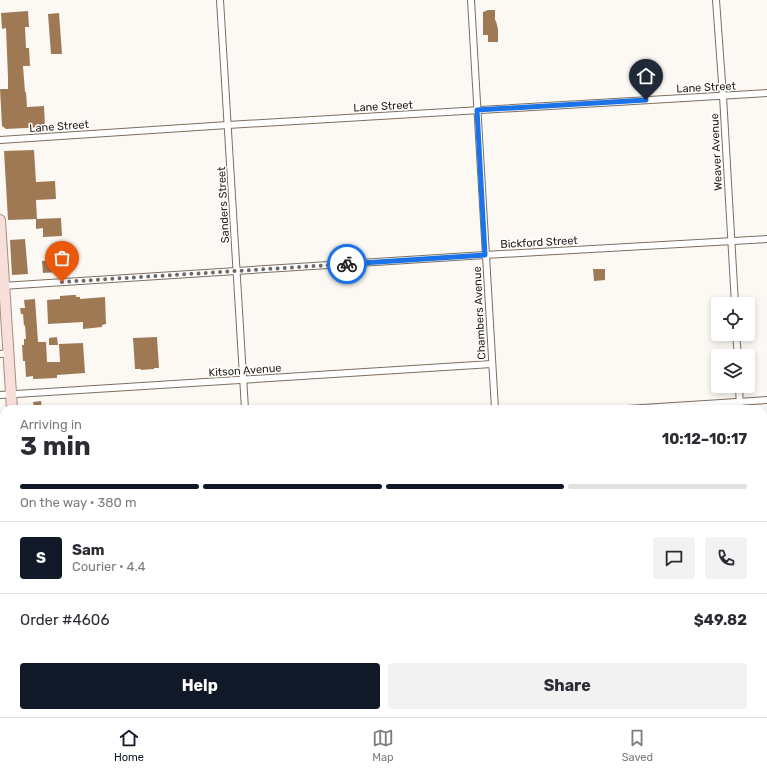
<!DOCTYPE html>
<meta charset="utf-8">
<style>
:root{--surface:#fff;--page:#f2f2f3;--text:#2b2b33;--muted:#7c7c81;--line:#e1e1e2;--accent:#111827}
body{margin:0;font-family:Rubik,sans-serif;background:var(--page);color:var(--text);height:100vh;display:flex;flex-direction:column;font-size:15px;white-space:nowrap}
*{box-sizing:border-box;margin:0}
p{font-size:13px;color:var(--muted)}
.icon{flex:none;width:22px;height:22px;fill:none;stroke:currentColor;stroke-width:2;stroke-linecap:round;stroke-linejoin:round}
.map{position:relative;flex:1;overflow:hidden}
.sheet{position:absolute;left:0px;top:405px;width:767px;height:312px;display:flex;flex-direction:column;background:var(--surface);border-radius:12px 12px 0 0;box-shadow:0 2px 6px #0003}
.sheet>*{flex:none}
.tools{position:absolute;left:711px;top:297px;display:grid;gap:8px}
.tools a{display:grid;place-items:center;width:44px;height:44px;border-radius:4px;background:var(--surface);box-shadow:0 2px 6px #0003;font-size:20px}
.pin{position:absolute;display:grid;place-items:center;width:34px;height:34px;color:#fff;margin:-41px -17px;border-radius:50% 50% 50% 0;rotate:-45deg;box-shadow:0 0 4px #0007}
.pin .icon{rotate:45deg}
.courier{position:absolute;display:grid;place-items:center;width:40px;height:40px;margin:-20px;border:3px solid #1a73e8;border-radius:50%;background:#fff;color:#222;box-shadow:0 1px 5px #0007}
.head em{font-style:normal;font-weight:700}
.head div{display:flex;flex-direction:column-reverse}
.head{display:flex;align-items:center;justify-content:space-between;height:68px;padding:0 20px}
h1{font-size:26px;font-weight:700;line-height:30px}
.bar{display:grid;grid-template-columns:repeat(4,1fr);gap:6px 4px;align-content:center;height:48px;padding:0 20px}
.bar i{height:5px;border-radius:3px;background:var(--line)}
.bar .current{background:var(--accent)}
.bar p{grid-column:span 4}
.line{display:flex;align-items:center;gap:10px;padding:0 20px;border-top:1px solid var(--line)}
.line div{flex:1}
.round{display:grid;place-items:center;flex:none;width:42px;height:42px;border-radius:4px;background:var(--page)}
.cta{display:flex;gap:8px;margin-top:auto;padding:8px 20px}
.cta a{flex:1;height:46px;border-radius:4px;background:var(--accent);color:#fff;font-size:16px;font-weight:700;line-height:46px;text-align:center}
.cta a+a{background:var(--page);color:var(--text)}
.tabs{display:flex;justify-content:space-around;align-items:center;height:56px;border-top:1px solid var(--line);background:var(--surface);font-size:11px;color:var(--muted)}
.tabs a{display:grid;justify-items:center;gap:2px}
.tabs .current{color:var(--accent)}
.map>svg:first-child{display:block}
.building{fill:#9f7954}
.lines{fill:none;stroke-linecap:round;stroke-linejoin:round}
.minor-casing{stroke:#7d6e5f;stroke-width:8}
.primary-casing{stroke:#aa8c84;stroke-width:12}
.minor{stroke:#fff;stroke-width:6}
.primary{stroke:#f8dfd9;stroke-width:10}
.done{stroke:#6e6964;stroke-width:4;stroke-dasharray:0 7.2}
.route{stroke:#1a73e8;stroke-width:5}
.labels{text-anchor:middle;stroke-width:3;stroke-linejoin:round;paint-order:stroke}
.street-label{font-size:11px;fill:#221c16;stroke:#fff}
</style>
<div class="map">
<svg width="767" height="717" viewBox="0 0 767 717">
<rect width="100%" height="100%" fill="#fcf9f5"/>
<g class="building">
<polygon points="488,10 495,10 495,20 496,21 498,29 498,42 488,42 488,35 483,35 483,12"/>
<polygon points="28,11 29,27 25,27 26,48 29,48 30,66 23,66 25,92 26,92 27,107 44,106 45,127 6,129 2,126 0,89 8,89 8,77 6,28 2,29 1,13"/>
<polygon points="59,13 62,54 51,54 48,14"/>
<polygon points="34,150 36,182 55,181 56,199 36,200 37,219 8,220 4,151"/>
<polygon points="61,218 62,236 43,237 43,228 36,229 36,219"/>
<polygon points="25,239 28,274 12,275 10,240"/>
<polygon points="57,260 58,272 43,273 42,261"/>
<polygon points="593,269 605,269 605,280 594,281"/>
<polygon points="73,295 76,295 76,297 80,297 80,299 105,297 106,324 102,325 102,327 83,329 83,322 48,324 47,300 60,299 60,296"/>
<polygon points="35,299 38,342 46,342 47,362 60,362 59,344 83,343 85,373 57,375 57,378 33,379 33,376 26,377 25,361 23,361 22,345 24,345 24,339 26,339 25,325 24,326 23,314 21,314 20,308 25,308 24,300"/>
<polygon points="57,337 58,345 49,345 49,338"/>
<polygon points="157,337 159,368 154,368 154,369 141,370 141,369 135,369 133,338"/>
<polygon points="41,401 42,409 34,409 33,402"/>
</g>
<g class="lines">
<defs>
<g id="minor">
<polyline points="220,0 245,409"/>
<polyline points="471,0 495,409"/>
<polyline points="716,0 723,96 735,304"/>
<polyline points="0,140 228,125 767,93"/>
<polyline points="2,286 485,255 767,239"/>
<polyline points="736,334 738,356"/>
<polyline points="0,354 9,353"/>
<polyline points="739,386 740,409"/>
<polyline points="0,395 492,364"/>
<polyline points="627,409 767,400"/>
<polyline points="763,566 767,566"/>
<polyline points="0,595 4,595"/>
<polyline points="409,713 409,717"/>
<polyline points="514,713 514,717"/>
<polyline points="760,713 760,717"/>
</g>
<g id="primary">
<polyline points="0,220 12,409"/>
<polyline points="0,450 4,514"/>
<polyline points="16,713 16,717"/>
<polyline points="30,713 30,717"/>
</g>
</defs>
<use href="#minor" class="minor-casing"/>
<use href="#primary" class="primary-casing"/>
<use href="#minor" class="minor"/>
<use href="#primary" class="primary"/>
</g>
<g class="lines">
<polyline class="done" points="62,282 347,264"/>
<polyline class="route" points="347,264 485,255 477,110 646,100"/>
</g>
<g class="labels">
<g class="street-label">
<text transform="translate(706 87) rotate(-3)" y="4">Lane Street</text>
<text transform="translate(383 106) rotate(-3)" y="4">Lane Street</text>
<text transform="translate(59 126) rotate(-4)" y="4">Lane Street</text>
<text transform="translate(716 152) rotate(-93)" y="4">Weaver Avenue</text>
<text transform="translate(223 205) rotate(-93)" y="4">Sanders Street</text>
<text transform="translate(539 242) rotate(-3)" y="4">Bickford Street</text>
<text transform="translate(479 313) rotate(-93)" y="4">Chambers Avenue</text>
<text transform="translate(245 370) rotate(-4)" y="4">Kitson Avenue</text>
</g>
</g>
</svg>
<div class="tools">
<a><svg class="icon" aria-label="locate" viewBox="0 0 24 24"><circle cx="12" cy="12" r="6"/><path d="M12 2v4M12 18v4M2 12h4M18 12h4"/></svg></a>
<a><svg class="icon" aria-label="layers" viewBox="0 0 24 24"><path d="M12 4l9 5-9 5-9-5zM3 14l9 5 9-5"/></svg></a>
</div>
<div class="pin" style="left:62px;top:282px;background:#ea580c"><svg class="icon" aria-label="bag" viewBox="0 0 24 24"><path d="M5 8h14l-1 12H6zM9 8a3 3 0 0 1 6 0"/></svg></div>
<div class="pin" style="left:646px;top:100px;background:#1f2937"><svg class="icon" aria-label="home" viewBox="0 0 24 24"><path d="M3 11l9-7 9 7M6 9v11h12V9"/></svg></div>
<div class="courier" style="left:347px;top:264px"><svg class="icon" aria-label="bike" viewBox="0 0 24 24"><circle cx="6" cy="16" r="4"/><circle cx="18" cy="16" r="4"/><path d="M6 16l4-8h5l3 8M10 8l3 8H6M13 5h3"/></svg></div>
<section class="sheet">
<div class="head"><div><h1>3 min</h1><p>Arriving in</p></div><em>10:12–10:17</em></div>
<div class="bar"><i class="current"></i><i class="current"></i><i class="current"></i><i></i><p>On the way · 380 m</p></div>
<div class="line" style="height:72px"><b class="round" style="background:var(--accent);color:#fff">S</b><div><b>Sam</b><p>Courier · 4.4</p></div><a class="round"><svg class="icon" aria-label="chat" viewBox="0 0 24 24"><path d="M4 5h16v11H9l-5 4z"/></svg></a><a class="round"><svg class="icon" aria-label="phone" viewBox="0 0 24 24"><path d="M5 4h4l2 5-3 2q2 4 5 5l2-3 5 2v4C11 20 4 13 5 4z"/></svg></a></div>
<div class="line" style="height:52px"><div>Order #4606</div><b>$49.82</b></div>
<div class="cta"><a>Help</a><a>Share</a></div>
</section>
</div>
<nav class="tabs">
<a class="current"><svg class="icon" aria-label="home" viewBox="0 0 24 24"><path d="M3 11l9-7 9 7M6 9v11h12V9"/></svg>Home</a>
<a><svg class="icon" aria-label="map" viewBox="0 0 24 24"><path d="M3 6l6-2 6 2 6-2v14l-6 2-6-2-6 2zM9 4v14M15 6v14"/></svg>Map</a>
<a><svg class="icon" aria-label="saved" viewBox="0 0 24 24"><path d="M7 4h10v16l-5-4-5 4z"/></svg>Saved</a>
</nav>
